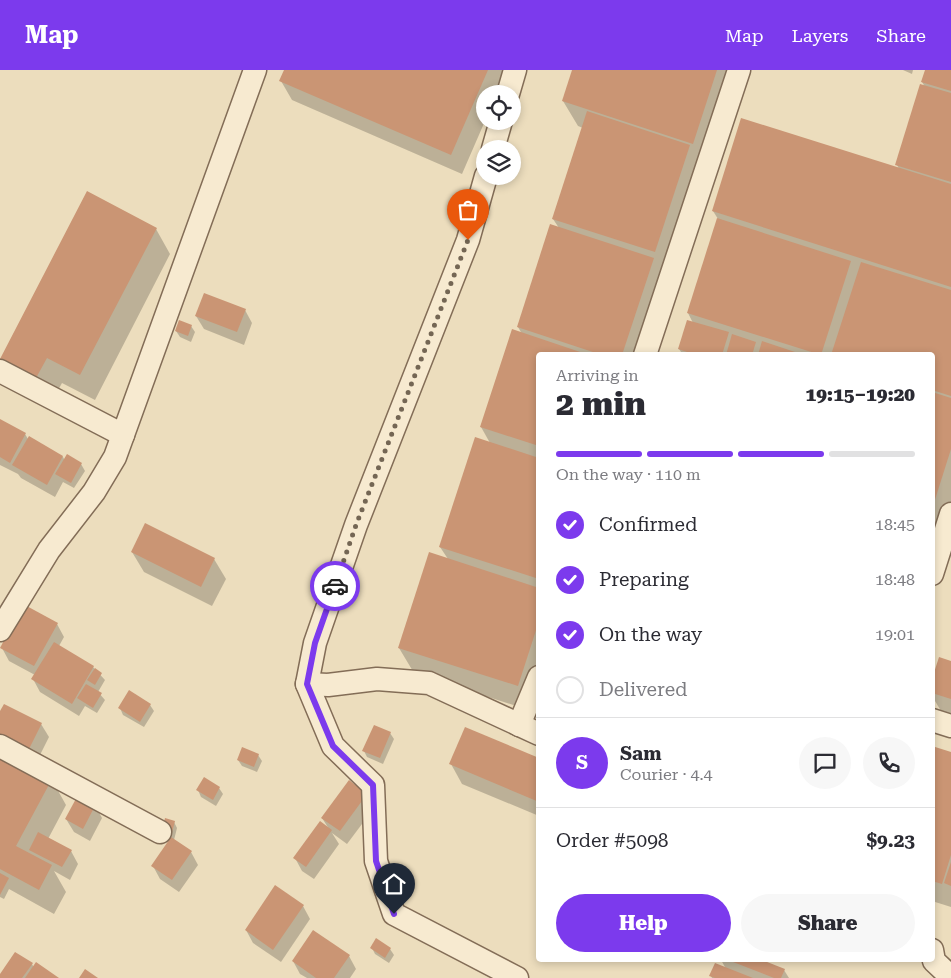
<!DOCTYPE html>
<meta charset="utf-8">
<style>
:root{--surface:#fff;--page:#f7f7f7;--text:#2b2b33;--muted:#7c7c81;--line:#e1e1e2;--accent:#7c3aed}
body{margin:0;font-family:"Roboto Serif",serif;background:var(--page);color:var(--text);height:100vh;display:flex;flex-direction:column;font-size:19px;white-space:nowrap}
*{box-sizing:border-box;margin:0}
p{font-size:16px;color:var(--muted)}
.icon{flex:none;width:28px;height:28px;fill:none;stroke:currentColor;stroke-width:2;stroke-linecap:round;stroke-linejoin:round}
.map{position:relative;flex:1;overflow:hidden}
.sheet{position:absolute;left:536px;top:282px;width:399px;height:610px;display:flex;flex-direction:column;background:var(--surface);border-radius:5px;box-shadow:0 2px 8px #0003}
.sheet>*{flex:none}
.controls{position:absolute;left:476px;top:15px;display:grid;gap:10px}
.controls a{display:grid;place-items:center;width:45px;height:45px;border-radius:50%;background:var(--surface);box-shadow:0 2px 8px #0003;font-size:25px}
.pin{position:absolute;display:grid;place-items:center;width:42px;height:42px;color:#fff;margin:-51px -21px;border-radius:50% 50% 50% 0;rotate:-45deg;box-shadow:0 0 5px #0007}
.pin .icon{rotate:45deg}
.courier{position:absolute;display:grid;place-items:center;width:50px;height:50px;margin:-25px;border:4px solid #7c3aed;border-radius:50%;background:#fff;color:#222;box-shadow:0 1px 6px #0007}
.summary em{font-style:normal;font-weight:800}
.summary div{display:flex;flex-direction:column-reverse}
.summary{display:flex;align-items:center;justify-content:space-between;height:85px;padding:0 20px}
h1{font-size:32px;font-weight:800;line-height:38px}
.bar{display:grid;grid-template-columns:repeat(4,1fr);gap:8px 5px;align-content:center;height:60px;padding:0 20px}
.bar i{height:6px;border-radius:4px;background:var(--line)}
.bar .selected{background:var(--accent)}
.bar p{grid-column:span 4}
.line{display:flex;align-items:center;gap:12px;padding:0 20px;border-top:1px solid var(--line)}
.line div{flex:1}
.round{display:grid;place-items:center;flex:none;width:52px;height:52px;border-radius:26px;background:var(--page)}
ol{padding:0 20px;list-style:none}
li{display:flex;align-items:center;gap:15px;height:55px}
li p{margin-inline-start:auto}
li .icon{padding:5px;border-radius:50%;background:var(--accent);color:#fff;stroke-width:4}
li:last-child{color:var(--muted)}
li i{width:28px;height:28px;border:2px solid var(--line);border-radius:50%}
.button{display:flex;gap:10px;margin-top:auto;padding:10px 20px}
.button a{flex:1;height:58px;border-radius:30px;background:var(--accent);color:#fff;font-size:20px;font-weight:800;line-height:58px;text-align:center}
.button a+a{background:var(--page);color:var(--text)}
header{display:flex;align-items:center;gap:30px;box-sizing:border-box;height:70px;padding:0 25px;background:var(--accent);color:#fff}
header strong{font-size:24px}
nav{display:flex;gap:28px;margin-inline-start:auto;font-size:18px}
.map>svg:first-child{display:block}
.shadow{fill:#0003}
.building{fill:#ca9574}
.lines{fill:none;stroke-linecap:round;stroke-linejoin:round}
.minor-casing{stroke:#836d57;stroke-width:25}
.minor{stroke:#f7ead0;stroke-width:22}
.done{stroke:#746654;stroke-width:5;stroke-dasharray:0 9}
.route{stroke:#7c3aed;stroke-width:6}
</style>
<header>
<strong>Map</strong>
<nav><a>Map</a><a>Layers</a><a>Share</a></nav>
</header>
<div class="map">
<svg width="951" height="908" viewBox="0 0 951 908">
<rect width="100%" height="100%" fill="#ecddbd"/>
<g class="shadow">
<polygon points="286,0 507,0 497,24 485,24 485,51 462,104 292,30 281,11"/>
<polygon points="573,0 740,0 645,285 539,285 539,621 532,641 414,603 399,578 448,489 440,477 490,373 481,357 522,264 518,257 559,158 553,149 583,58 578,56 563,31"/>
<polygon points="903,0 913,0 912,4"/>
<polygon points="926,0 951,0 951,449 932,508 932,285 683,285 679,279 693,253 688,243 718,149 713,141 899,99 897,95 925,17 922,12"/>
<polygon points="156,159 170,184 95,330 62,313 51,333 16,315 1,289"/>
<polygon points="245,240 252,253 244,275 204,259 196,246"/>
<polygon points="191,256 195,262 191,272 180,267 176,261"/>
<polygon points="0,350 25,364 28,369 63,387 65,391 81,394 85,401 74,418 63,412 55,427 21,408 18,404 0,395"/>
<polygon points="146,455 214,489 226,509 212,536 144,502 132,482"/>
<polygon points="57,554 64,567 59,576 93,597 105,610 98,622 105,630 97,643 85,636 79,646 40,622 33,609 35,605 9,591 2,578"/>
<polygon points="951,592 951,644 941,641 932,626 932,613"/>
<polygon points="150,635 154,641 144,657 123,645 120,638"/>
<polygon points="0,644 41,654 49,667 37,691 0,673"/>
<polygon points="390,663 394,669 383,694 367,687 364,681"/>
<polygon points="932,678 951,683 951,837 932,831"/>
<polygon points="0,682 52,710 66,735 48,769 71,781 78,794 70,810 54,801 66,822 54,844 9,819 4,829 0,827"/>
<polygon points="258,685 262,691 257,702 242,696 238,690"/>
<polygon points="539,689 539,746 462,714 451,694"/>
<polygon points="349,712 374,738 347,774 332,763 339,774 314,809 302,801 295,788 329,759 322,748"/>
<polygon points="219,718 223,724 216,736 201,727 198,720"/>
<polygon points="95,735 102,748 90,771 74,762 66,749"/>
<polygon points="174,752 177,758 174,770 191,782 198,795 179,822 160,809 153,796 171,770 166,769"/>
<polygon points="303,836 310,849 281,892 253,873 246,860"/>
<polygon points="377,870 390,879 394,885 389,893 375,884 372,878"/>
<polygon points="349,886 356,899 350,908 307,908 300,904 293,891"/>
<polygon points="721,890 759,890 784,900 789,908 712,908 711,906 726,899"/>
<polygon points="32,894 34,898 57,908 0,908 0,906"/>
</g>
<g class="building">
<polygon points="284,0 488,0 451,85 279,11"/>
<polygon points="572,0 717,0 693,74 562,31"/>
<polygon points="925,0 951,0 951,21 921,12"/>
<polygon points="920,14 951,23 951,112 895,95"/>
<polygon points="587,41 690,75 655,182 552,149"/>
<polygon points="741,48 951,114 951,217 712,141"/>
<polygon points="87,121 157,158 80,305 47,288 36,308 0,289"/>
<polygon points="717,148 851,191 821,285 687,243"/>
<polygon points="550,154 654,188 622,285 602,285 517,257"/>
<polygon points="861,192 951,220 951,326 932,320 932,285 831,285"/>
<polygon points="204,223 246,239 237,262 195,246"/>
<polygon points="179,250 192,255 188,266 175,261"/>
<polygon points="687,250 729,262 722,285 696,285 678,279"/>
<polygon points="512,259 589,285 539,285 539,376 480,357"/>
<polygon points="732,264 756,272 752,285 726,285"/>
<polygon points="762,271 804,285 758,285"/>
<polygon points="932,322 951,328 951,379 933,436"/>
<polygon points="0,349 26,363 10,393 0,387"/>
<polygon points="29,366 63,386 47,415 12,395"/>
<polygon points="475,367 539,388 539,509 439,477"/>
<polygon points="67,384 82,393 71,413 55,404"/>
<polygon points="145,453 215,488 201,517 131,482"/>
<polygon points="429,482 539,518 539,551 518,616 398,578"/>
<polygon points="23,534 58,553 34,596 0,578"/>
<polygon points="54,572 94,596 72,634 31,609"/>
<polygon points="939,587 951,591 951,629 932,623 932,609"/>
<polygon points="95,598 102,603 95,615 87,610"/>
<polygon points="86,614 102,623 93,638 77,628"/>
<polygon points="129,620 151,634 140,652 118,638"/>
<polygon points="4,634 42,653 29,679 0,664 0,641"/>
<polygon points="374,655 391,662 380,688 362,681"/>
<polygon points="465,657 539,688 539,732 449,694"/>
<polygon points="932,676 951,682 951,785 942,814 932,811"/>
<polygon points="242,677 259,684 254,697 237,690"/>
<polygon points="0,680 52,709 16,776 52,795 39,820 0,799"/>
<polygon points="204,707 220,717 213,730 196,720"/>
<polygon points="349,710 367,724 340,761 321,748"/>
<polygon points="78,725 96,734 83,759 65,749"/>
<polygon points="165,748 175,751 171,766 161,763"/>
<polygon points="320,751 332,760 306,797 293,788"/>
<polygon points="38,762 72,780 62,797 29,780"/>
<polygon points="171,767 192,781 172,810 151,796"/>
<polygon points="951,792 951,816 944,813"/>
<polygon points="0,803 9,808 0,825"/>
<polygon points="275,815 304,835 273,880 245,860"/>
<polygon points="313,860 350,885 334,908 316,908 292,891"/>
<polygon points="376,868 391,878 385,888 370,878"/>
<polygon points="15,882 33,893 22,908 0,908 0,904"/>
<polygon points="728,890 762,890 785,899 781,908 774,908"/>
<polygon points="36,892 59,908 25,908"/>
<polygon points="715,893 753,908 715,908 709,906"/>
<polygon points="85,899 98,908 79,908"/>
</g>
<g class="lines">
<defs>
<g id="minor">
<polyline points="508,24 515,0"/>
<polyline points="493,79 501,51"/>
<polyline points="486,106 468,170 356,455 315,573 307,614 333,676 373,715 376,791 394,844 517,908"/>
<polyline points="645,285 739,0"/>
<polyline points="0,301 123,365"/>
<polyline points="932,504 951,444"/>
<polyline points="0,560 49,480 94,422 115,387 255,0"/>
<polyline points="307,614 328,615 377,609 429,613 539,664"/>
<polyline points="932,650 951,656"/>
<polyline points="519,655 539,607"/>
<polyline points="0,676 160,762"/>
<polyline points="932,880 934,891 951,907"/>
</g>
</defs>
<use href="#minor" class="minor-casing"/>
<use href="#minor" class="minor"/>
</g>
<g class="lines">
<polyline class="done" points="335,516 356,455 468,170"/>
<polyline class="route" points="335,516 315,573 307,614 333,676 373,715 376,791 394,844"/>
</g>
</svg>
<div class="controls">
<a><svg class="icon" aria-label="locate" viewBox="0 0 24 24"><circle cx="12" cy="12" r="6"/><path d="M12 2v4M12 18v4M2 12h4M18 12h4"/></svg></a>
<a><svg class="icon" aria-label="layers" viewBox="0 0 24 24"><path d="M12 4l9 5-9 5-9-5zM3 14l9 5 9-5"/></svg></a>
</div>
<div class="pin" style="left:468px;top:170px;background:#ea580c"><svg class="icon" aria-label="bag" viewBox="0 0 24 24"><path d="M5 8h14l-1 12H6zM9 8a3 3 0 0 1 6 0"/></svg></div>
<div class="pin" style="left:394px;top:844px;background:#1f2937"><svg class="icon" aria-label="home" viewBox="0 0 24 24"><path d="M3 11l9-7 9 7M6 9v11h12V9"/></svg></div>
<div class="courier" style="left:335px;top:516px"><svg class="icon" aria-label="car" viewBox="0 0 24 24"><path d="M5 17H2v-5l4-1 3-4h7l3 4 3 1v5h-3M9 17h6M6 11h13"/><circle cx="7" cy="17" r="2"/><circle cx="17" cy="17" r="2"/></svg></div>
<section class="sheet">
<div class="summary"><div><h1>2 min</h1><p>Arriving in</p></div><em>19:15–19:20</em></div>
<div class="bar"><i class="selected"></i><i class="selected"></i><i class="selected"></i><i></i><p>On the way · 110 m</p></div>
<ol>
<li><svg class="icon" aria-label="check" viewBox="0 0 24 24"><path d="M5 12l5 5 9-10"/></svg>Confirmed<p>18:45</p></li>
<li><svg class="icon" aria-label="check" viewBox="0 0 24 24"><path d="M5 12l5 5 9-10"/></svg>Preparing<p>18:48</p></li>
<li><svg class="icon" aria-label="check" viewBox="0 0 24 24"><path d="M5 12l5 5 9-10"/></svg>On the way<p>19:01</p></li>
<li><i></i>Delivered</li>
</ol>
<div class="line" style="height:90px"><b class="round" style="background:var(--accent);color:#fff">S</b><div><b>Sam</b><p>Courier · 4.4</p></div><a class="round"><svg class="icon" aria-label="chat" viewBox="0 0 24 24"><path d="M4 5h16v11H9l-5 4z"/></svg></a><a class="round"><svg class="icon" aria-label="phone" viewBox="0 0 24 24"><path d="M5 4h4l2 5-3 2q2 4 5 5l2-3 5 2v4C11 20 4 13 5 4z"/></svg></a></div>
<div class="line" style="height:65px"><div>Order #5098</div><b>$9.23</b></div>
<div class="button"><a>Help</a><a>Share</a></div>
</section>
</div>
